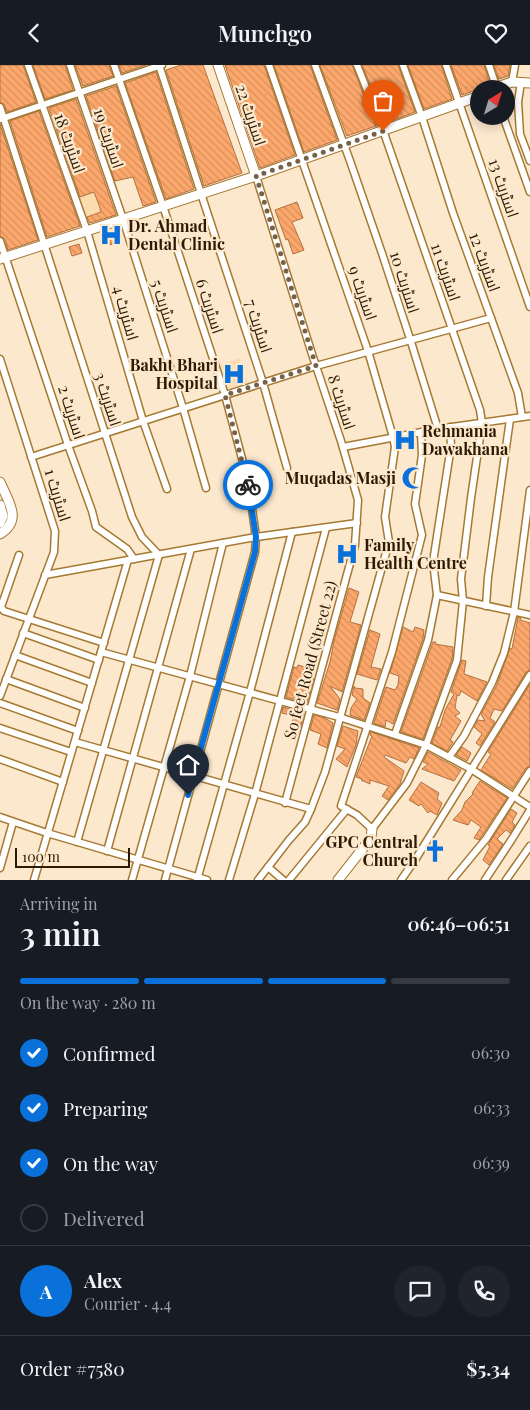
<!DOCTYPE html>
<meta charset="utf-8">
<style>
:root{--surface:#171b24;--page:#20242c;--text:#f1f3f6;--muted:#9ea1a6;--line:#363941;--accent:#0971d9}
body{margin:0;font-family:"Playfair Display",Cairo,serif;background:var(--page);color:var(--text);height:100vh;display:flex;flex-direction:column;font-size:19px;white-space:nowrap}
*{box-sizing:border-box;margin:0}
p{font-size:16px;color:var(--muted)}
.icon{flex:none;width:28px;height:28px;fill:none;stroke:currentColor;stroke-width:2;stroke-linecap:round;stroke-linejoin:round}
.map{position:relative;height:815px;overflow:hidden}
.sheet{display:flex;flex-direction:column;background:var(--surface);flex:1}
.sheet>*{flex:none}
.needle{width:32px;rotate:38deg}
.tools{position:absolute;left:470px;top:15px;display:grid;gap:10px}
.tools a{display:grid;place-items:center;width:45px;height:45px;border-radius:50%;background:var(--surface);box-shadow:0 2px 12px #0003;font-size:25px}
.scale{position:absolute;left:15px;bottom:12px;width:115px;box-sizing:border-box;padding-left:5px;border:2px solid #2d1a00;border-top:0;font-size:14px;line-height:18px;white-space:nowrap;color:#2d1a00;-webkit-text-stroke:4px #fce8cd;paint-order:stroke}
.pin{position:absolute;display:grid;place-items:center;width:42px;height:42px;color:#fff;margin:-51px -21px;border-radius:50% 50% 50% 0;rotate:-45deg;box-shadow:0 0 5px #0007}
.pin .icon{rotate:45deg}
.courier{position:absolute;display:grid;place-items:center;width:50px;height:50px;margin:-25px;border:4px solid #0971d9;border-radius:50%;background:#fff;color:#222;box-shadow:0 1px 6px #0007}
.summary em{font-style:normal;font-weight:600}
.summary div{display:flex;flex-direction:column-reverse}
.summary{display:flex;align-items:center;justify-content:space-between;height:85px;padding:0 20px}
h1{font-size:32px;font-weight:600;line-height:38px}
.bar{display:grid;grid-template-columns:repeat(4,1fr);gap:8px 5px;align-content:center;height:60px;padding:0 20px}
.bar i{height:6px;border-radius:4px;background:var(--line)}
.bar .on{background:var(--accent)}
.bar p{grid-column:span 4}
.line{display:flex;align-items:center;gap:12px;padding:0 20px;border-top:1px solid var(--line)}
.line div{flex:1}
.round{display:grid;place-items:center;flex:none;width:52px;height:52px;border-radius:26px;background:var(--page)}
ol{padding:0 20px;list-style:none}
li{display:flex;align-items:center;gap:15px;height:55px}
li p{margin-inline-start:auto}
li .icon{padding:5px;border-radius:50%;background:var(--accent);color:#fff;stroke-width:4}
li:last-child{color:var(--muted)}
li i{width:28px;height:28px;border:2px solid var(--line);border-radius:50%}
header{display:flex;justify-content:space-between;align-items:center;height:65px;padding:0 20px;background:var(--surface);font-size:22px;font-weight:600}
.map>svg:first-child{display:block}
.built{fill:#fcdbaf}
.building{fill:url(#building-back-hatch);stroke:#b27142}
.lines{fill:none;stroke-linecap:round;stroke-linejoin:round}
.street-casing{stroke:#a67932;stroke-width:9}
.secondary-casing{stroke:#a67932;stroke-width:11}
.path{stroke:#978369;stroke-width:1;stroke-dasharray:1 4;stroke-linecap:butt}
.street{stroke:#fff;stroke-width:6}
.secondary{stroke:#fff;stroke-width:9}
.done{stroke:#756248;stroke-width:5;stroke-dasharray:0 9}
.route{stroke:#0971d9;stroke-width:6}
.labels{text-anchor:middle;stroke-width:4.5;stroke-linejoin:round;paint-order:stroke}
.street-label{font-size:16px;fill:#2d1a00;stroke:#fce8cd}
.poi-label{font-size:16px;font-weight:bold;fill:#2d1a00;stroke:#fce8cd;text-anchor:start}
</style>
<header><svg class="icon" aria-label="back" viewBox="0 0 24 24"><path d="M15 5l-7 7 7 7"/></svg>Munchgo<svg class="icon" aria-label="heart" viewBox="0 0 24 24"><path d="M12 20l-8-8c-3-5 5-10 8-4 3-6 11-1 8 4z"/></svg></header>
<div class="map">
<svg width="530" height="815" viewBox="0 0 530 815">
<defs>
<pattern id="building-back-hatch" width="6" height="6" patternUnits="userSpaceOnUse" patternTransform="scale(1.25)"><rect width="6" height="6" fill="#fca76b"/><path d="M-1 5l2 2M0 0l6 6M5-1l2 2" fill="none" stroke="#d88f5b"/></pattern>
</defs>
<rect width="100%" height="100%" fill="#fce8cd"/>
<g class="built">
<polygon points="94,127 101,147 85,153 78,133"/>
<polygon points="239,293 247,318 229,323 221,300"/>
</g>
<g class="building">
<polygon points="0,0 23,0 36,37 7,47 4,39 0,37"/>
<polygon points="33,0 65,0 73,25 45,34"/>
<polygon points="75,0 109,0 113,11 83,21"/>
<polygon points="119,0 146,0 122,8"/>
<polygon points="181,0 203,0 242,108 204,121 166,5"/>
<polygon points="225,0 264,0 295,90 260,103"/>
<polygon points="274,0 310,0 337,75 304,87"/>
<polygon points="320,0 352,0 376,61 347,71"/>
<polygon points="362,0 398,0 415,47 386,58"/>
<polygon points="408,0 441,0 452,34 424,44"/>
<polygon points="451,0 484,0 490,20 462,30"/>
<polygon points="494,0 510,0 508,11 499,14"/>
<polygon points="156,7 194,124 166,134 125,18"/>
<polygon points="116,21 156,137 143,141 133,112 115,116 86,31"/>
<polygon points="76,34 116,150 90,158 87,152 101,147 99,140 94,127 80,132 49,43"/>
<polygon points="39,46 80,161 47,172 10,56"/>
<polygon points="0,59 38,175 8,185 5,174 0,171"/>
<polygon points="297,137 303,153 292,157 304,185 293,189 288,174 286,175 275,145"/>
<polygon points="114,167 118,177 110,180 110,175 106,170"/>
<polygon points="79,179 82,188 72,191 69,182"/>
<polygon points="349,523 359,527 350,557 361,560 342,627 330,621 340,634 337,645 317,638 330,597 334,576"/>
<polygon points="518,552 521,553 520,555 530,558 530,605 526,607 502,646 494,644 490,653 495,657 480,681 476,678 482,669 474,662 478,655 485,656 481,649 497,620 510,583 512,584"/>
<polygon points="403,562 413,567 415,562 424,565 423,574 393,659 386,655 385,662 374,658 386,622 395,625 398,620 399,611 390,608"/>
<polygon points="370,565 380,569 371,602 381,604 377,615 357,609"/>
<polygon points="433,577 436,577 435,579 453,582 452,594 423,674 401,667"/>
<polygon points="462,595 466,596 464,609 487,617 477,636 461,626 459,631 457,630 455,643 460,648 455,651 461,656 450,675 453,677 447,686 432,678 438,662 440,662 445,645 454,629 451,627"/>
<polygon points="298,600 305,602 303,610 314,613 307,638 286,632 294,602 297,603"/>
<polygon points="530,619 530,701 526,703 512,724 481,705 491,689 488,687"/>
<polygon points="354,621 355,623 363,624 363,633 370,638 364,655 350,650 351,643 357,634 352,630"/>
<polygon points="283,642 304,648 300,664 291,660 294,651 282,648"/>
<polygon points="314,650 325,653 333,658 327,683 318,679 321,669 310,665"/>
<polygon points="343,661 358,666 356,680 347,702 336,694 345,684 337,681"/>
<polygon points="371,667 419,683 414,694 410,692 406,698 385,690 384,692 404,706 400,719 388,735 382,731 389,721 370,715 370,719 361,715 362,714 356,712 372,671 370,670"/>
<polygon points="462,682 471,688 467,696 456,690"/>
<polygon points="428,687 461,705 454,716 422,704 428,699 423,697"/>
<polygon points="480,716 507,733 479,775 474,773 481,762 471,755 468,760 453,755 462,745 465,737 473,729 472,728"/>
<polygon points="421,717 439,728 437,734 442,738 437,750 430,746 428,748 421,739 419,741 409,735"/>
<polygon points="511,744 517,748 512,757 515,760 510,768 506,765 497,774 503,779 489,800 483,795 490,781 488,780"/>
</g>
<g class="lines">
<defs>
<g id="street">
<polyline points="28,0 87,166 143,356 167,424"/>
<polyline points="70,0 123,154 183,343 206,423"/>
<polyline points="114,0 163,141 225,330 248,416 256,472 255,487 165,815"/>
<polyline points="159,0 263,318 287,403"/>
<path d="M315,0C360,120 401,241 438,364"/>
<polyline points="357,0 383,65 480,345 482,358 471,433 461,514 463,536 457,595 426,680 407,718 372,764 357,750 341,741 392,587 422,470 415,439 422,390 421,367"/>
<polyline points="403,0 422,52 453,148 518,328 522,352"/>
<polyline points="446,0 530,242"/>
<polyline points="489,0 495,18 500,21 500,24"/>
<polyline points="512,17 515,0"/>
<polyline points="521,17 518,37 520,69 530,96"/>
<polyline points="0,42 132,452 142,472 159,490 77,777"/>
<polyline points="503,51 530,127"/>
<polyline points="1,54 162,0"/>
<polyline points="256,111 312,289 341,376 358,435 355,480 285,738"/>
<polyline points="0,176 68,380 92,446 96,462 127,484 134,494"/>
<polyline points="0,294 55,466 54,487 0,631"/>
<polyline points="343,382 438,364 530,351"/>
<polyline points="31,392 316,301 491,253"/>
<polyline points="19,490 1,542 4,546 104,578"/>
<polyline points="45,510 256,472 357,458"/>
<polyline points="437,530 530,550"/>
<polyline points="486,541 488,512 510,354"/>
<polyline points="23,568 99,595"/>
<polyline points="101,587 339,652 426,680 471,704 530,742"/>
<polyline points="15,590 92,618"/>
<polyline points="6,614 85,643"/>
<polyline points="0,638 78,666"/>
<polyline points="0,663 71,687"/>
<polyline points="395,669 428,575 437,530 433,497 451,381 450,362"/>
<polyline points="75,677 311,744"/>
<polyline points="449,692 464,671 492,618 504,588 514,547 530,425"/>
<polyline points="0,694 63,717"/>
<polyline points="0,752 47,768 207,815"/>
<polyline points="107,786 191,484"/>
<polyline points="268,802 283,815"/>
<polyline points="0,803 13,757"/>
<polyline points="34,815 128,495"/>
<polyline points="132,815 190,611 223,478"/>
<polyline points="197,815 250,627 292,467"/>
<polyline points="229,815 255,729 326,463"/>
<polyline points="258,815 289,775 305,757 311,744 325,707 389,477 385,452 395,382 393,372 368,286 269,0"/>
<polyline points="289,815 347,744"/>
<polyline points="401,815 415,795 530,610"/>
<polyline points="452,815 486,774 530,706"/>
<polyline points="485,815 512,774 530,745"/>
<polyline points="506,815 530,781"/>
</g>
<g id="secondary">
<polyline points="218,0 256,111"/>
<polyline points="500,21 512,17 530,18"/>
<polyline points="0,194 256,111 479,31"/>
<path d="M0,417C8,436 23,455 0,469"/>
<polyline points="0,440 3,451 0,458"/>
<polyline points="338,815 371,773 372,764"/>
</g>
</defs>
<use href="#street" class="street-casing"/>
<use href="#secondary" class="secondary-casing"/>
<g class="path">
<polyline points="461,24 469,22"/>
<polyline points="265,30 270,28"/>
</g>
<use href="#street" class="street"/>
<use href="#secondary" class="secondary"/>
</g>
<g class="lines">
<polyline class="done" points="248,420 225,330 316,301 256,111 383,66"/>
<polyline class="route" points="188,730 255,487 256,472 248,420"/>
</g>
<defs>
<symbol id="hospital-bare" viewBox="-9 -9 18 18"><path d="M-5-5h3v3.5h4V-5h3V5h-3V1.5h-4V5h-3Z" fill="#0971d9" stroke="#fce8cd" stroke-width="2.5" paint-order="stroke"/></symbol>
<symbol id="mosque-bare" viewBox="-9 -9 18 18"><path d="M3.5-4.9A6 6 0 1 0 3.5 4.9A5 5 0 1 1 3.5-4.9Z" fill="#0971d9" stroke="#fce8cd" stroke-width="2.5" paint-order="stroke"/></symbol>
<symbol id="church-bare" viewBox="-9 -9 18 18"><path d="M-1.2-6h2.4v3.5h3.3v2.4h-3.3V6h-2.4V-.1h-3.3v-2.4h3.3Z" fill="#0971d9" stroke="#fce8cd" stroke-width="2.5" paint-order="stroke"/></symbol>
</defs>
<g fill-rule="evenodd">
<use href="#hospital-bare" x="95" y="154" width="32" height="32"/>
<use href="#hospital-bare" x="218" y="293" width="32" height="32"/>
<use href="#hospital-bare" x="389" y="359" width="32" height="32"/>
<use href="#mosque-bare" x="397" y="397" width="32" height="32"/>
<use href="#hospital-bare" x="331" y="473" width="32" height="32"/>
<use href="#church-bare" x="419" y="770" width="32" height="32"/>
</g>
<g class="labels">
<g class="street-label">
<text transform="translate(251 50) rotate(71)" y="6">اسٹریٹ 22</text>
<text transform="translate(109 73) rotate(71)" y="6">اسٹریٹ 19</text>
<text transform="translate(70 78) rotate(70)" y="6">اسٹریٹ 18</text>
<text transform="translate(504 123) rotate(71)" y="6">اسٹریٹ 13</text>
<text transform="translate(485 197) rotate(70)" y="6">اسٹریٹ 12</text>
<text transform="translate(446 207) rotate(71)" y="6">اسٹریٹ 11</text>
<text transform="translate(405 217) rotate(72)" y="6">اسٹریٹ 10</text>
<text transform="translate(363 228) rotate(71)" y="6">اسٹریٹ 9</text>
<text transform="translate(165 241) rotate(72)" y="6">اسٹریٹ 5</text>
<text transform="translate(210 241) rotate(72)" y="6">اسٹریٹ 6</text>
<text transform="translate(126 248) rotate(74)" y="6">اسٹریٹ 4</text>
<text transform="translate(259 261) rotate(72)" y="6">اسٹریٹ 7</text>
<text transform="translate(108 334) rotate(72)" y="6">اسٹریٹ 3</text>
<text transform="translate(342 337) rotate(72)" y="6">اسٹریٹ 8</text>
<text transform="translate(72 347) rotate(72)" y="6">اسٹریٹ 2</text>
<text transform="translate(58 430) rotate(73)" y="6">اسٹریٹ 1</text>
<text transform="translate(310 595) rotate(-75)" y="6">So feet Road (Street 22)</text>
</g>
<g class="poi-label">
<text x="128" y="167">Dr. Ahmad<tspan x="128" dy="18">Dental Clinic</tspan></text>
<text x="218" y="306" text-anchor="end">Bakht Bhari<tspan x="218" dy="18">Hospital</tspan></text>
<text x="422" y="372">Rehmania<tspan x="422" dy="18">Dawakhana</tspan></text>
<text x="396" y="419" text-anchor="end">Muqadas Masji</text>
<text x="364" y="486">Family<tspan x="364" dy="18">Health Centre</tspan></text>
<text x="418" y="783" text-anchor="end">GPC Central<tspan x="418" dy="18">Church</tspan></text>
</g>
</g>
</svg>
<div class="tools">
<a><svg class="needle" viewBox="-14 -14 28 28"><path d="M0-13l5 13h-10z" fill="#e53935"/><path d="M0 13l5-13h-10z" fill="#9ea1a6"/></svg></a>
</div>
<div class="scale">100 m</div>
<div class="pin" style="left:383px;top:66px;background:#ea580c"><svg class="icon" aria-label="bag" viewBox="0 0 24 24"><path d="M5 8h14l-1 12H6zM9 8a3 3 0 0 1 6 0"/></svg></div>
<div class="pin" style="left:188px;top:730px;background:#1f2937"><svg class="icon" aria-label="home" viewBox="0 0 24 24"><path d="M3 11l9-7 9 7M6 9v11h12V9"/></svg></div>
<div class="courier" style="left:248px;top:420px"><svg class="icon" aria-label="bike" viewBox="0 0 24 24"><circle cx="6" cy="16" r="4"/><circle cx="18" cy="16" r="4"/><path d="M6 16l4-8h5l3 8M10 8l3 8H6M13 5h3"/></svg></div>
</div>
<section class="sheet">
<div class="summary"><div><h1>3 min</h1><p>Arriving in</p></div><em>06:46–06:51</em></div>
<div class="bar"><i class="on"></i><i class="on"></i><i class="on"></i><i></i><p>On the way · 280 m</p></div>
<ol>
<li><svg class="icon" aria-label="check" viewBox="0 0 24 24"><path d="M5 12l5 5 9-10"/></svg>Confirmed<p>06:30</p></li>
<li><svg class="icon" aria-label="check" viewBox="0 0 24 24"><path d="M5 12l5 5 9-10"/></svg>Preparing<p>06:33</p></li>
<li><svg class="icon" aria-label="check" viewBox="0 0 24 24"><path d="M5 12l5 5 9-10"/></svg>On the way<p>06:39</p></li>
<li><i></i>Delivered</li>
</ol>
<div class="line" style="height:90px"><b class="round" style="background:var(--accent);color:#fff">A</b><div><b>Alex</b><p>Courier · 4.4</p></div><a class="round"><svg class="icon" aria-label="chat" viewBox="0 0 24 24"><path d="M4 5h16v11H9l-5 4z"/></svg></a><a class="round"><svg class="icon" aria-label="phone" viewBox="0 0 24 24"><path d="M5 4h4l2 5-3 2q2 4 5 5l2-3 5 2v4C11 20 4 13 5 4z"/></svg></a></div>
<div class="line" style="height:65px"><div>Order #7580</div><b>$5.34</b></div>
</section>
